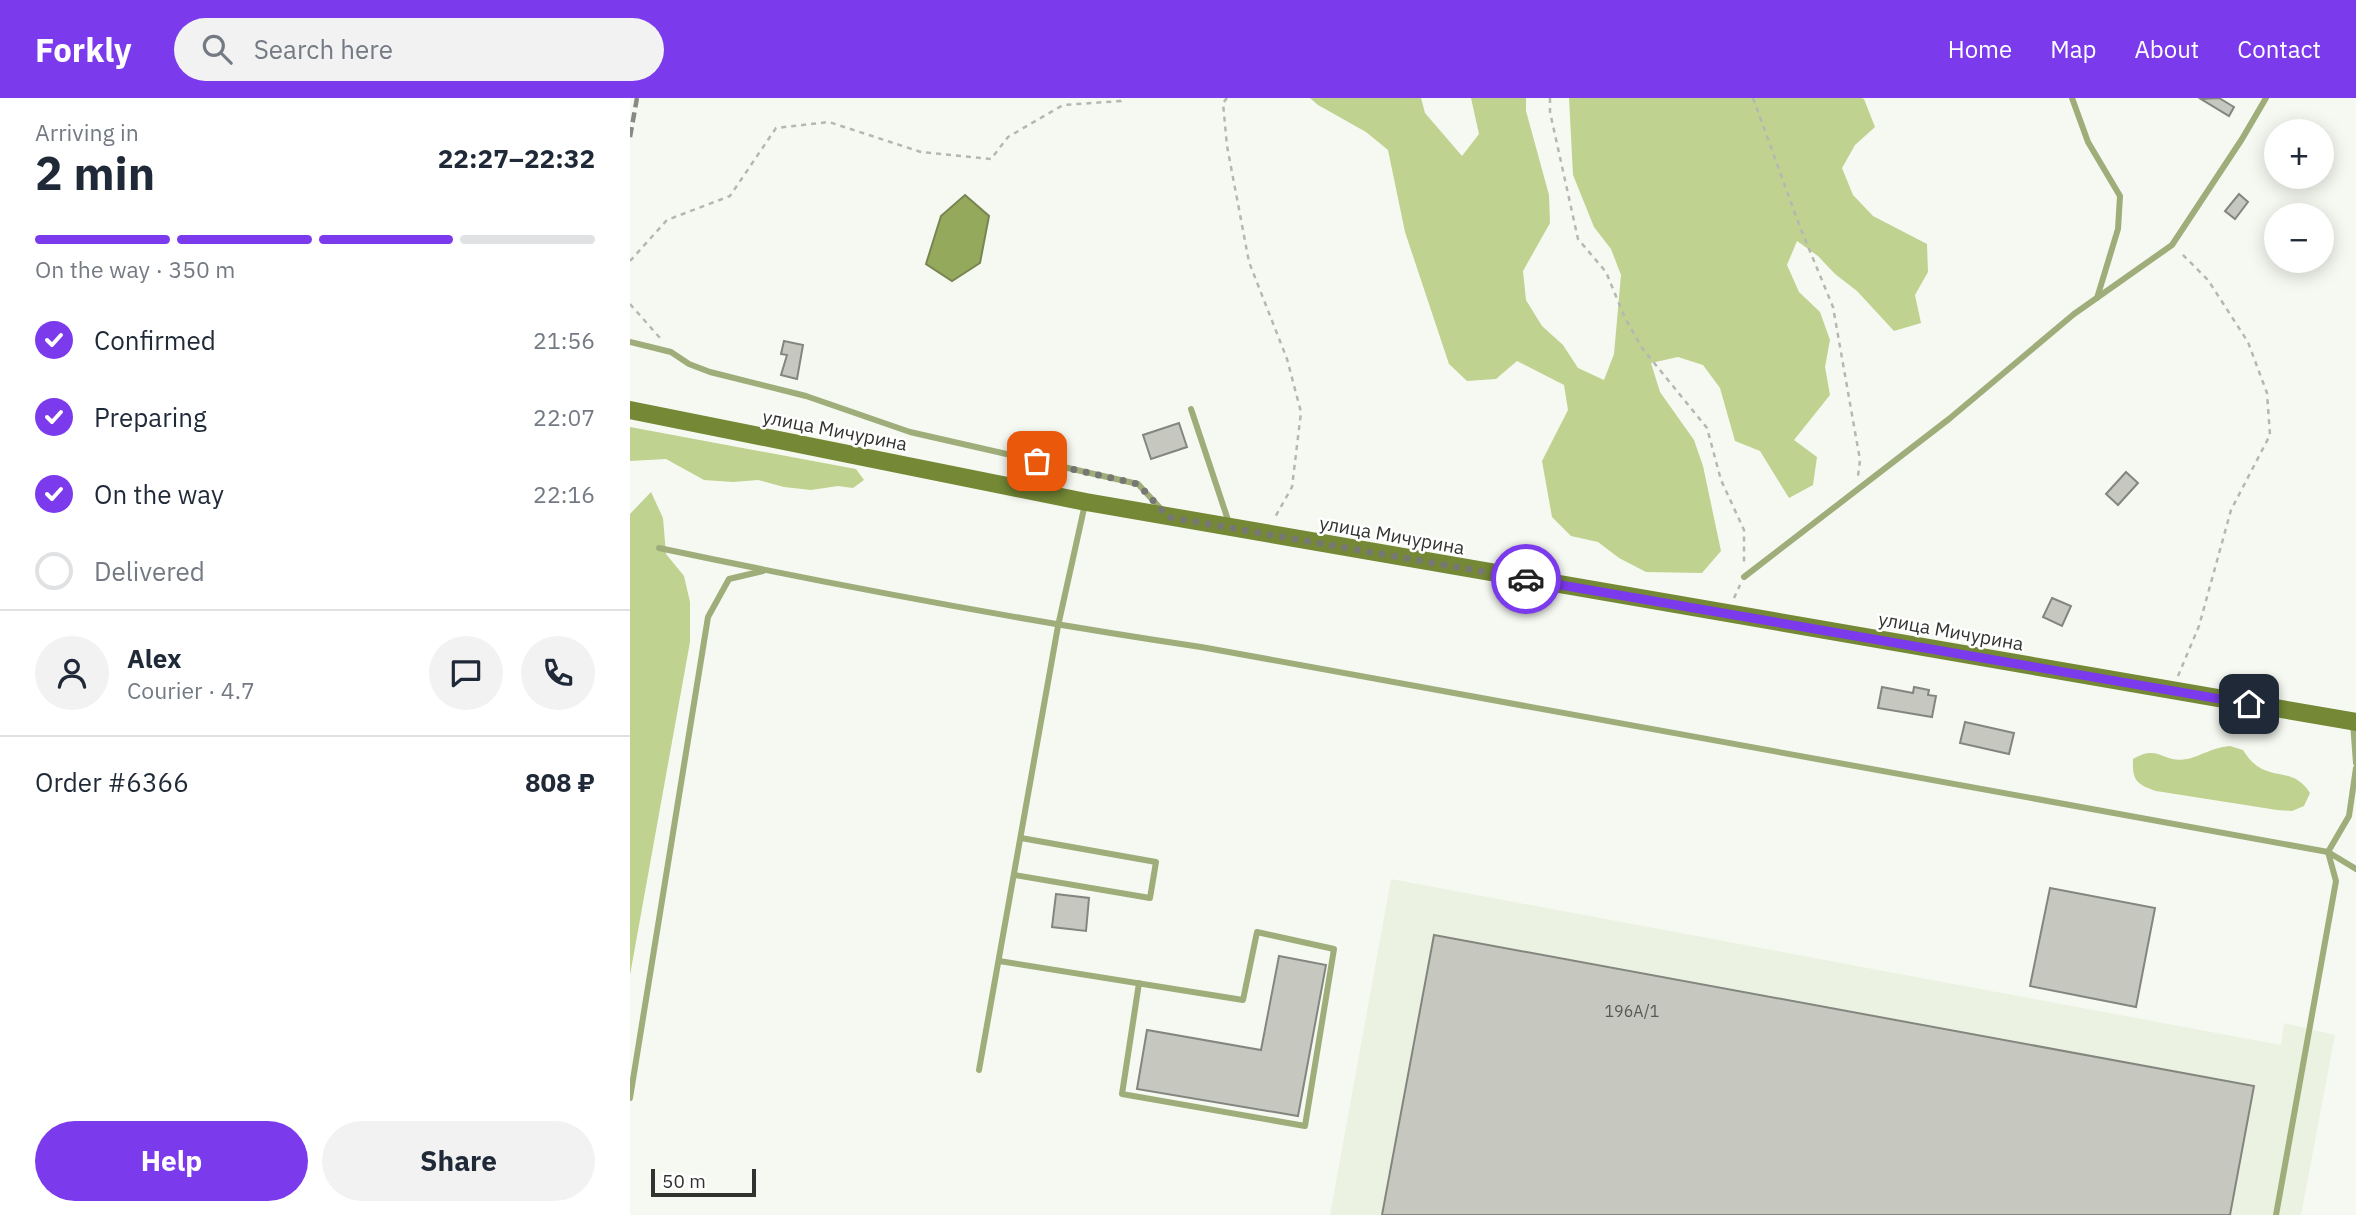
<!DOCTYPE html>
<meta charset="utf-8">
<style>
:root{--surface:#fff;--page:#f2f2f3;--text:#1f2937;--muted:#747a83;--line:#e0e1e3;--accent:#7c3aed}
body{margin:0;font-family:"IBM Plex Sans",sans-serif;background:var(--page);color:var(--text);height:100vh;display:flex;flex-direction:column;font-size:26px;white-space:nowrap}
*{box-sizing:border-box;margin:0}
p{font-size:23px;color:var(--muted)}
.icon{flex:none;width:38px;height:38px;fill:none;stroke:currentColor;stroke-width:2;stroke-linecap:round;stroke-linejoin:round}
.map{position:relative;flex:1;overflow:hidden}
.sheet{display:flex;flex-direction:column;background:var(--surface);width:630px}
.sheet>*{flex:none}
.fabs{position:absolute;left:1634px;top:21px;display:grid;gap:14px}
.fabs a{display:grid;place-items:center;width:70px;height:70px;border-radius:50%;background:var(--surface);box-shadow:0 4px 18px #0003;font-size:35px}
.scale{position:absolute;left:21px;bottom:18px;width:105px;box-sizing:border-box;padding-left:7px;border:4px solid #323330;border-top:0;font-size:19px;line-height:24px;white-space:nowrap;color:#323330;-webkit-text-stroke:5px #fff;paint-order:stroke}
.pin{position:absolute;display:grid;place-items:center;width:60px;height:60px;color:#fff;margin:-30px;border-radius:14px;box-shadow:0 4px 10px #0006}
.courier{position:absolute;display:grid;place-items:center;width:70px;height:70px;margin:-35px;border:5px solid #7c3aed;border-radius:50%;background:#fff;color:#222;box-shadow:0 2px 9px #0007}
.summary em{font-style:normal;font-weight:700}
.summary div{display:flex;flex-direction:column-reverse}
.summary{display:flex;align-items:center;justify-content:space-between;height:119px;padding:0 35px}
h1{font-size:46px;font-weight:700;line-height:52px}
.bar{display:grid;grid-template-columns:repeat(4,1fr);gap:10px 7px;align-content:center;height:84px;padding:0 35px}
.bar i{height:9px;border-radius:5px;background:var(--line)}
.bar .active{background:var(--accent)}
.bar p{grid-column:span 4}
.line{display:flex;align-items:center;gap:18px;padding:0 35px;border-top:2px solid var(--line)}
.line div{flex:1}
.round{display:grid;place-items:center;flex:none;width:74px;height:74px;border-radius:37px;background:var(--page)}
ol{padding:0 35px;list-style:none}
li{display:flex;align-items:center;gap:21px;height:77px}
li p{margin-inline-start:auto}
li .icon{padding:7px;border-radius:50%;background:var(--accent);color:#fff;stroke-width:4}
li:last-child{color:var(--muted)}
li i{width:38px;height:38px;border:4px solid var(--line);border-radius:50%}
.primary-button{display:flex;gap:14px;margin-top:auto;padding:14px 35px}
.primary-button a{flex:1;height:80px;border-radius:42px;background:var(--accent);color:#fff;font-size:28px;font-weight:700;line-height:80px;text-align:center}
.primary-button a+a{background:var(--page);color:var(--text)}
header{display:flex;align-items:center;gap:42px;box-sizing:border-box;height:98px;padding:0 35px;background:var(--accent);color:#fff}
header strong{font-size:33px}
nav{display:flex;gap:38px;margin-inline-start:auto;font-size:24px}
.search{width:490px;height:63px;background:var(--page);display:flex;align-items:center;gap:18px;box-sizing:border-box;padding:0 24px;border-radius:38px;color:var(--muted);font-size:26px}
main{display:flex;flex:1;min-height:0}
.map>svg:first-child{display:block}
.built{fill:#ecf2e2}
.green{fill:#bfd290}
.water{fill:#95a95d;stroke:#778650;stroke-width:2}
.building{fill:#c6c8c0;stroke:#83867e;stroke-width:2}
.lines{fill:none;stroke-linecap:round;stroke-linejoin:round}
.path{stroke:#b5b8b1;stroke-width:2.5;stroke-dasharray:5 5;stroke-linecap:butt}
.lane{stroke:#9ead79;stroke-width:6}
.secondary{stroke:#748835;stroke-width:18}
.rail{stroke:#878984;stroke-width:4.5;stroke-dasharray:10 5;stroke-linecap:butt}
.done{stroke:#777874;stroke-width:7;stroke-dasharray:0 12.6}
.route{stroke:#7c3aed;stroke-width:9}
.labels{text-anchor:middle;stroke-width:5;stroke-linejoin:round;paint-order:stroke}
.number-label{font-size:16px;fill:#575854}
.street-label{font-size:19px;fill:#323330;stroke:#fff}
</style>
<header>
<strong>Forkly</strong>
<div class="search"><svg class="icon" aria-label="search" viewBox="0 0 24 24"><circle cx="10" cy="10" r="6"/><path d="M15 15l6 6"/></svg>Search here</div>
<nav><a>Home</a><a>Map</a><a>About</a><a>Contact</a></nav>
</header>
<main>
<section class="sheet">
<div class="summary"><div><h1>2 min</h1><p>Arriving in</p></div><em>22:27–22:32</em></div>
<div class="bar"><i class="active"></i><i class="active"></i><i class="active"></i><i></i><p>On the way · 350 m</p></div>
<ol>
<li><svg class="icon" aria-label="check" viewBox="0 0 24 24"><path d="M5 12l5 5 9-10"/></svg>Confirmed<p>21:56</p></li>
<li><svg class="icon" aria-label="check" viewBox="0 0 24 24"><path d="M5 12l5 5 9-10"/></svg>Preparing<p>22:07</p></li>
<li><svg class="icon" aria-label="check" viewBox="0 0 24 24"><path d="M5 12l5 5 9-10"/></svg>On the way<p>22:16</p></li>
<li><i></i>Delivered</li>
</ol>
<div class="line" style="height:126px"><a class="round"><svg class="icon" aria-label="person" viewBox="0 0 24 24"><circle cx="12" cy="8" r="4"/><path d="M4 21q1-7 8-7t8 7"/></svg></a><div><b>Alex</b><p>Courier · 4.7</p></div><a class="round"><svg class="icon" aria-label="chat" viewBox="0 0 24 24"><path d="M4 5h16v11H9l-5 4z"/></svg></a><a class="round"><svg class="icon" aria-label="phone" viewBox="0 0 24 24"><path d="M5 4h4l2 5-3 2q2 4 5 5l2-3 5 2v4C11 20 4 13 5 4z"/></svg></a></div>
<div class="line" style="height:91px"><div>Order #6366</div><b>808 ₽</b></div>
<div class="primary-button"><a>Help</a><a>Share</a></div>
</section>
<div class="map">
<svg width="1726" height="1117" viewBox="0 0 1726 1117">
<rect width="100%" height="100%" fill="#f6f9f1"/>
<polygon class="built" points="761,781 1651,947 1654,925 1705,937 1671,1117 700,1117"/>
<g class="green">
<polygon points="680,0 791,0 795,15 832,58 849,36 841,0 896,0 896,13 919,97 920,125 893,173 896,202 912,228 933,247 948,270 974,282 984,256 991,177 981,151 964,129 943,77 939,0 1231,0 1234,1 1245,29 1225,47 1212,70 1223,97 1243,118 1297,146 1298,174 1285,197 1291,225 1264,233 1227,193 1205,176 1188,158 1167,143 1157,167 1169,194 1190,214 1200,242 1195,269 1200,297 1164,342 1187,359 1183,387 1159,400 1130,353 1105,343 1090,290 1073,267 1048,259 1021,265 1030,294 1064,342 1073,368 1091,453 1072,475 1016,474 989,460 968,444 941,438 922,419 912,363 938,312 934,287 887,263 866,281 837,283 819,266 775,134 758,52 736,34 688,7"/>
<polygon points="0,329 226,371 234,382 223,390 208,388 181,392 154,389 128,382 103,384 74,382 36,361 0,363"/>
<polygon points="21,394 33,420 36,456 54,478 60,504 60,544 0,877 0,416"/>
<path d="M1600,648L1613,652C1635,689 1661,664 1680,695L1674,708L1662,713L1647,712L1526,693C1507,686 1502,683 1503,661C1529,645 1533,666 1557,661C1572,658 1580,650 1600,648Z"/>
</g>
<polygon class="water" points="335,97 359,118 350,165 322,183 296,166 311,118"/>
<g class="building">
<polygon points="1589,0 1604,9 1599,18 1571,1"/>
<polygon points="1609,96 1618,104 1605,121 1595,113"/>
<polygon points="154,243 173,247 167,281 151,277 157,257 151,256"/>
<polygon points="549,325 557,349 521,361 513,337"/>
<polygon points="1496,374 1508,385 1488,407 1476,396"/>
<polygon points="1422,500 1441,508 1432,528 1413,519"/>
<polygon points="1252,589 1283,595 1284,589 1299,592 1298,597 1306,598 1302,619 1248,610"/>
<polygon points="1335,624 1384,635 1379,656 1330,645"/>
<polygon points="1420,790 1525,810 1506,909 1400,888"/>
<polygon points="426,796 459,800 456,833 422,829"/>
<polygon points="804,837 1624,988 1600,1117 752,1117"/>
<polygon points="649,858 696,867 668,1018 507,991 517,932 631,952"/>
</g>
<g class="lines">
<g class="path">
<polyline points="597,0 593,5 597,48 619,164 657,261 671,314 662,389 644,421"/>
<polyline points="920,0 920,14 948,141 976,174 995,220 1012,250 1077,330 1091,382 1114,432 1114,468"/>
<polyline points="1123,0 1170,129 1203,209 1230,362 1228,378"/>
<polyline points="0,163 37,122 100,98 146,30 199,24 291,54 361,61 378,39 433,7 491,3 495,0"/>
<polyline points="0,206 30,240"/>
<polyline points="1104,500 1110,487"/>
<polyline points="1548,578 1569,528 1601,412 1640,337 1637,295 1618,244 1578,182 1550,154"/>
</g>
<g class="lane">
<polyline points="1442,0 1458,44 1490,98 1488,131 1467,200"/>
<polyline points="0,244 41,254 59,266 80,274 176,298 280,334 508,386 532,412"/>
<polyline points="561,311 599,425"/>
<path d="M29,450C209,488 389,522 571,549L1698,754L1726,771"/>
<polyline points="1114,479 1319,321 1444,216 1542,147 1612,41 1636,0"/>
<polyline points="1723,625 1726,665"/>
<polyline points="385,777 520,800 526,764 391,740"/>
<polyline points="369,863 613,902 627,834 704,851 675,1028 492,996 509,885"/>
<polyline points="349,972 428,528 455,406"/>
<polyline points="0,1000 78,519 99,481 133,473"/>
<polyline points="1646,1117 1706,783 1698,754 1719,718 1726,670"/>
</g>
<polyline class="secondary" points="0,312 456,404 1726,624"/>
<polyline class="rail" points="0,39 7,0"/>
</g>
<g class="lines">
<polyline class="done" points="407,363 508,386 538,419 896,481"/>
<polyline class="route" points="896,481 1619,606"/>
</g>
<g class="labels">
<g class="number-label">
<text x="1002" y="919">196А/1</text>
</g>
<g class="street-label">
<text transform="translate(205 332) rotate(11)" y="7">улица Мичурина</text>
<text transform="translate(762 437) rotate(10)" y="7">улица Мичурина</text>
<text transform="translate(1321 533) rotate(10)" y="7">улица Мичурина</text>
</g>
</g>
</svg>
<div class="fabs">
<a>+</a>
<a>−</a>
</div>
<div class="scale">50 m</div>
<div class="pin" style="left:407px;top:363px;background:#ea580c"><svg class="icon" aria-label="bag" viewBox="0 0 24 24"><path d="M5 8h14l-1 12H6zM9 8a3 3 0 0 1 6 0"/></svg></div>
<div class="pin" style="left:1619px;top:606px;background:#1f2937"><svg class="icon" aria-label="home" viewBox="0 0 24 24"><path d="M3 11l9-7 9 7M6 9v11h12V9"/></svg></div>
<div class="courier" style="left:896px;top:481px"><svg class="icon" aria-label="car" viewBox="0 0 24 24"><path d="M5 17H2v-5l4-1 3-4h7l3 4 3 1v5h-3M9 17h6M6 11h13"/><circle cx="7" cy="17" r="2"/><circle cx="17" cy="17" r="2"/></svg></div>
</div>
</main>
